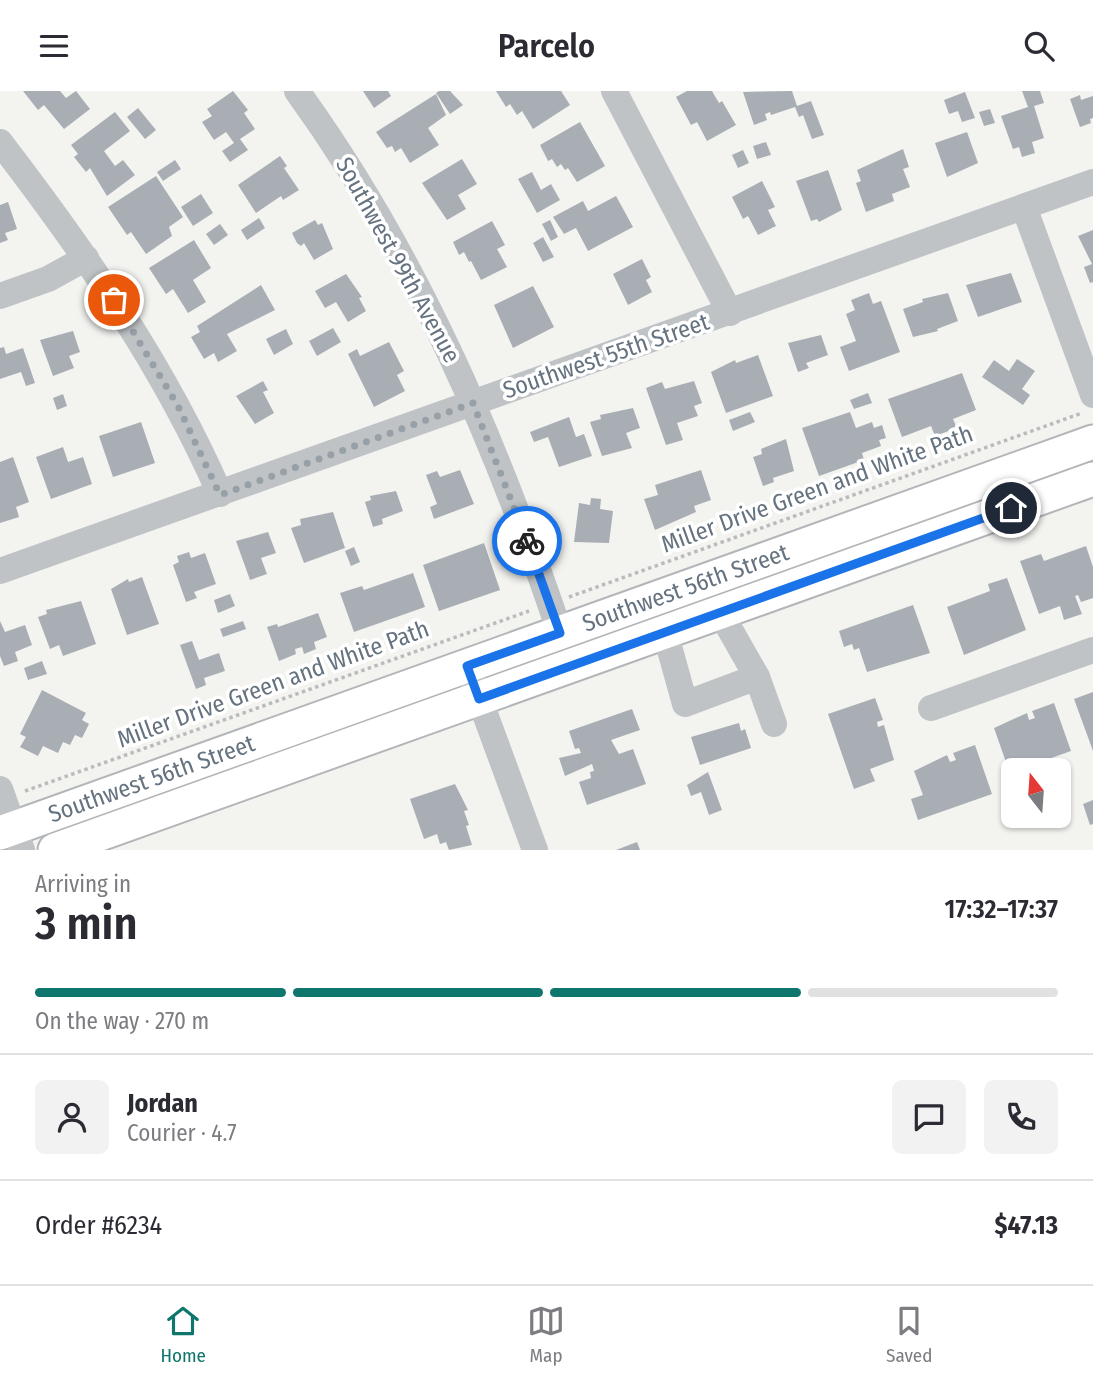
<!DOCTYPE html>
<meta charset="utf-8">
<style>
:root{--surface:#fff;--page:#f2f2f3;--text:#2b2b33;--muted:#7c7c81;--line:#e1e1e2;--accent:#0f766e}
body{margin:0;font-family:"Fira Sans Condensed",sans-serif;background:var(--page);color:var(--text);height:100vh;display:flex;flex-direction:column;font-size:26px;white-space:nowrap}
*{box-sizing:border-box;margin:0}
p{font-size:23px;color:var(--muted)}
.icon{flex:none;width:38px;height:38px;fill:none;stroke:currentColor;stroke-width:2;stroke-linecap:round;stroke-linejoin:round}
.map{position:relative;height:759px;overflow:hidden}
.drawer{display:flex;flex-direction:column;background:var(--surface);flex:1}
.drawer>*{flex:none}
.needle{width:46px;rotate:343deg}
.buttons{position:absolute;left:1001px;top:667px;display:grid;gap:14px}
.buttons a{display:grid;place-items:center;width:70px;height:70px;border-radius:10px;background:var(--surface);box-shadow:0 2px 5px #0004;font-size:35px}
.pin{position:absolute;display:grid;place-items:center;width:60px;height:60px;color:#fff;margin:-30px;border:4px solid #fff;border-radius:50%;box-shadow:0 2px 7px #0007}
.courier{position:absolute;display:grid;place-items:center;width:70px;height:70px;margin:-35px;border:5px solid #1a73e8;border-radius:50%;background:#fff;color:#222;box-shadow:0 2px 9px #0007}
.overview em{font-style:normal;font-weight:600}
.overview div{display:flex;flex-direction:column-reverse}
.overview{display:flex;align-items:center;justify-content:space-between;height:119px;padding:0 35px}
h1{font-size:46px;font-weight:600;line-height:52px}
.bar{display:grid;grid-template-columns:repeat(4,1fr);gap:10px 7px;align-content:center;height:84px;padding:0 35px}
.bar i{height:9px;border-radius:5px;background:var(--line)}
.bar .selected{background:var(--accent)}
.bar p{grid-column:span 4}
.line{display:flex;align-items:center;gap:18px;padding:0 35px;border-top:2px solid var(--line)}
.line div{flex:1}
.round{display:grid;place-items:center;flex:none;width:74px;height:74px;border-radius:10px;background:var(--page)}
header{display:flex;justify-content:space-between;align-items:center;height:91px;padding:0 35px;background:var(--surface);font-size:32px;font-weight:600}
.menu{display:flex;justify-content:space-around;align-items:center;height:98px;border-top:2px solid var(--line);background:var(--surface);font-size:19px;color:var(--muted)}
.menu a{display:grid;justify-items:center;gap:4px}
.menu .selected{color:var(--accent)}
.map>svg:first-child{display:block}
.building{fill:#a8aeb4}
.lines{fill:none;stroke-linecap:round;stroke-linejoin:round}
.major-casing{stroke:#b3b6b9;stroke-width:37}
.path{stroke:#b9bbbd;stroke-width:3.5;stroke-dasharray:3.5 3.5;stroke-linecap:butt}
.minor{stroke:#bfc3c6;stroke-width:26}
.major{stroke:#fff;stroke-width:33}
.done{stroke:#97a0a7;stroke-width:7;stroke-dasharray:0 12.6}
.route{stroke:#1a73e8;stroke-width:9}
.labels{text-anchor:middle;stroke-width:7;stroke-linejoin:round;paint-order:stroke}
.street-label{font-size:24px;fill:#65727f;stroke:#fff}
</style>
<header><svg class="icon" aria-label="menu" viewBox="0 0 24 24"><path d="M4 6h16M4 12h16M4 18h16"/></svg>Parcelo<svg class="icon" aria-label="search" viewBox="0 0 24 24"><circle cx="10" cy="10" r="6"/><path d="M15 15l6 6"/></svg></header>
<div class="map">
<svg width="1093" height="759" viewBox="0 0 1093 759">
<rect width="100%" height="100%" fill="#f3f4f0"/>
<g class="building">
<polygon points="23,0 60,0 66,7 76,0 90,18 64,38 44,14 38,19"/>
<polygon points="233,0 248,19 244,22 255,38 240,48 248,59 230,71 222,60 234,52 226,41 214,49 202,31 212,25 207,18"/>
<polygon points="363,0 388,0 391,5 374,17"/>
<polygon points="439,0 450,0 463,14 450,23 436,2"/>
<polygon points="496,0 561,0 570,14 533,38 522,20 517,24 510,13 506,16"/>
<polygon points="687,0 712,0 719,12 722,10 736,34 707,50 697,31 691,34 676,6"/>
<polygon points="792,0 797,15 811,10 824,44 812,48 803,24 799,26 795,16 771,24 770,21 765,23 767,29 754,34 743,1"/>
<polygon points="1022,0 1040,0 1044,12 1034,15 1044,47 1032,51 1035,62 1022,66 1019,56 1013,58 1001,25 1028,16"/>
<polygon points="965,1 975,27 962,31 958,20 949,23 944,9"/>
<polygon points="436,3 446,24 428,37 439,54 410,72 401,57 395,61 392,55 387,57 376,41"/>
<polygon points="1080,4 1081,9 1093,5 1093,27 1090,28 1091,32 1080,36 1070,8"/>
<polygon points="138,17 156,39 145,48 127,26"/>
<polygon points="990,18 995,32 984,35 979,21"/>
<polygon points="115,21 130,40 104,60 115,75 123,69 135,84 107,105 90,77 86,81 74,66 78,63 71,54"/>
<polygon points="580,31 605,75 577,91 568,77 565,79 561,73 557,76 552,68 548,70 540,54"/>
<polygon points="967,41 978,72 947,86 935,52"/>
<polygon points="766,51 771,64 757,68 753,55"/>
<polygon points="903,58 909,76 903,78 910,96 892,103 894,110 866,121 856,92 861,90 857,79"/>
<polygon points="743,59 749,72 738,77 732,64"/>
<polygon points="280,65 287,75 284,77 299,99 283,109 281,105 256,122 238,94"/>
<polygon points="462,68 477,93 458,104 466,118 447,129 422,92"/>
<polygon points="175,69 181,78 163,90 157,81"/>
<polygon points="828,79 842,119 819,131 817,128 811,130 796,90"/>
<polygon points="532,81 541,99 551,93 560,109 537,122 518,88"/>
<polygon points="156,85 183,126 169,136 172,145 146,163 131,141 127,144 108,116"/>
<polygon points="762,90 775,116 768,119 776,135 758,144 748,125 743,128 732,106"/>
<polygon points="201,103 213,122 193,135 181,116"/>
<polygon points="616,105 633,136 588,160 576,137 564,143 553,126 583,110 588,120"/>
<polygon points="8,111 17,138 5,142 8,149 0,152 0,114"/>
<polygon points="259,127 265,137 247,149 241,139"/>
<polygon points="315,129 318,134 322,132 333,158 314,169 304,152 301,155 297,152 292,142"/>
<polygon points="550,129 558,146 551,150 542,133"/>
<polygon points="492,130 505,154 497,158 507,176 481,189 471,170 469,171 464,161 459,164 453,151"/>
<polygon points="220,133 228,144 214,154 206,143"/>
<polygon points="1093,139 1093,191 1090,192 1084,176 1092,173 1078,145"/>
<polygon points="543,146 554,166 543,171 533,152"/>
<polygon points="194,149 211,177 193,189 206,211 188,222 173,198 166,203 149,177"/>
<polygon points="642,168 651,186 646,189 652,201 628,214 613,183"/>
<polygon points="1011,182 1022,211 978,226 966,194"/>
<polygon points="346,183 362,206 359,207 366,220 348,231 336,211 325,217 315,200"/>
<polygon points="261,194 275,219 227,243 237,260 218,271 214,262 204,268 191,246 200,241 197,235"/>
<polygon points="533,195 554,236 513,257 494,214"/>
<polygon points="869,202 873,213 881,210 900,261 849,280 840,256 856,250 846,223 855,219 851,209"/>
<polygon points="948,202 958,230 937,238 938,240 913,246 903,218 923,211 922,208"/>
<polygon points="333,237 341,251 317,265 309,250"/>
<polygon points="286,238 293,253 274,264 266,248"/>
<polygon points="73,240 80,261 69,265 74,277 53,285 40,249"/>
<polygon points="821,244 828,264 806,272 809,277 798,281 788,252"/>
<polygon points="389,251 404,280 397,284 405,300 374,316 348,263 357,258 360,265"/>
<polygon points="4,256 6,263 23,257 35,292 26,295 21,281 0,288 0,257"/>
<polygon points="758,264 773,305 726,322 711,281 735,269 736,272"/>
<polygon points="1017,268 1035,280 1022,298 1030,304 1023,314 982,286 994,269 1009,280"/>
<polygon points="962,282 976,319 953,328 957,337 935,345 931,335 902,346 888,308"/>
<polygon points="263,290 268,299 263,301 274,322 255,333 236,305"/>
<polygon points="694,290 702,312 694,315 698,325 677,332 683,349 666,354 646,297 662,291 665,298"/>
<polygon points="868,302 872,312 854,318 850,309"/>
<polygon points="63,303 67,315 57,319 53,307"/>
<polygon points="633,317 640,337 626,342 632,357 602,365 590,331 601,328 600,324"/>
<polygon points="750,321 755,331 733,340 729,329"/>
<polygon points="850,321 856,337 872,331 874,337 882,334 886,347 879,349 881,355 862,362 864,369 819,385 802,337"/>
<polygon points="569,326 576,346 584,343 592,365 559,376 548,346 534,351 530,341"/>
<polygon points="141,331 155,372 113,386 99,345"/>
<polygon points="786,348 794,380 773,387 774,391 763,395 753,366 762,363 761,358"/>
<polygon points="63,356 68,371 83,366 92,393 51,408 36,366"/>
<polygon points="13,366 29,411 16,416 19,426 0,432 0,371"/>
<polygon points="460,379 474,413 434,428 430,416 437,413 426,384 437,380 440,386"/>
<polygon points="701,379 711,409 694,415 696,421 655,439 644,408 658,404 655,394"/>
<polygon points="396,400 403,420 382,428 383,433 373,436 365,411 371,409 370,405"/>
<polygon points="591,407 601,408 600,418 613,420 609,452 574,451 579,412 590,414"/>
<polygon points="333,421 345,457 304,472 291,437 301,434 300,428"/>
<polygon points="268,441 276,462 261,467 267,483 250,489 236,450"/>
<polygon points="484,452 500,499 439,520 423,474"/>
<polygon points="1086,455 1093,476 1093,507 1081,511 1078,504 1075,505 1082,523 1064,529 1060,515 1039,523 1020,470 1041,463 1044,470"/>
<polygon points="354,456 360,471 351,475 345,460"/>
<polygon points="189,461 191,467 205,462 216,493 194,501 197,507 186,511 173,474 179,471 177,465"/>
<polygon points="413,482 425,516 354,541 340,502 362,495 364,499"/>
<polygon points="142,486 159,533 127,544 111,498 128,488 129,491"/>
<polygon points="1007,487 1026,539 964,564 947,516 990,500 988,493"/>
<polygon points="230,503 235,515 218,522 214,509"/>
<polygon points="81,510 96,553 63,565 59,554 50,558 38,526 47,523 46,519"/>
<polygon points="913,514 930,562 867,581 859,557 854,559 852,553 844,556 839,540"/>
<polygon points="318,522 327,546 314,551 316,558 304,563 302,556 295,558 296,563 279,570 267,536 277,533 278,536"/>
<polygon points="0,530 5,541 25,534 32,554 15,561 18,570 4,575 0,565"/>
<polygon points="243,530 246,538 223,546 220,538"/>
<polygon points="192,550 199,569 219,562 225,580 204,587 206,594 196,598 180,554"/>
<polygon points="42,570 47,583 28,589 24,577"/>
<polygon points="42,599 86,622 82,629 89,633 82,647 75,644 70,654 63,651 58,662 43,655 38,665 20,656 26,646 20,643"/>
<polygon points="1093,601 1093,660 1074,608"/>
<polygon points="875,607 883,629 877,631 878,636 884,634 894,669 870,678 875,690 854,698 828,623"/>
<polygon points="1054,612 1071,660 1029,675 1031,679 1013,679 1013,691 994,637 1027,622 1029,629 1035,627 1032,620"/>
<polygon points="632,618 640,639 611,649 619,663 633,658 646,693 587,714 579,691 591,687 590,681 594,680 592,673 565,685 559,667 581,662 579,657 575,658 569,640"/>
<polygon points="739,632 741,640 745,638 751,657 700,674 691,646"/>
<polygon points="975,654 992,703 918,729 911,708 923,704 914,680 947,664 950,671 956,669 953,662"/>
<polygon points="708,681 722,719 709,724 701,701 691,705 687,694"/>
<polygon points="455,693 468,719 464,720 469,734 466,735 472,754 449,759 446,751 440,753 437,743 424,748 410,708"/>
<polygon points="1093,709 1093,733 1090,734 1083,713"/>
<polygon points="637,751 640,759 616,759"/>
</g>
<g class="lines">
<defs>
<g id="major">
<path id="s1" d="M0,742L1093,351"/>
<polyline points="55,759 1093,388"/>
</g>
</defs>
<use href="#major" class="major-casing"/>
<g class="path">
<polyline points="569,506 1082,322"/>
<polyline points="25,700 529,520"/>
</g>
<g class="minor">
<path d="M297,0C416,164 496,351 560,542"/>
<polyline points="614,0 730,222"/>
<path d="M0,51C85,162 164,275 220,403"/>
<polyline points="1024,116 1093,304"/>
<polyline points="0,205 48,188 86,167"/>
<polyline points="0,480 1093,91"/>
<polyline points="720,521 757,586 774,633"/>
<polyline points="665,541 685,613 757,586"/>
<polyline points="467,574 535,759"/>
<polyline points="931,617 1093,559"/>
<polyline points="0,698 22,759"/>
</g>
<use href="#major" class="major"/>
</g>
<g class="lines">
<polyline class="done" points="114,209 178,315 220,404 473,312 527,450"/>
<polyline class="route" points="527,450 560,542 467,575 479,608 1011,417"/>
</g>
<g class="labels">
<g class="street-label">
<text transform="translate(398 169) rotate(61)" y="8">Southwest 99th Avenue</text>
<text transform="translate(606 265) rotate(-19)" y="8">Southwest 55th Street</text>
<text transform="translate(817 398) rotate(-20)" y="8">Miller Drive Green and White Path</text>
<text dy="8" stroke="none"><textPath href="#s1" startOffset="728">Southwest 56th Street</textPath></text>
<text transform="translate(273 593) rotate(-20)" y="8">Miller Drive Green and White Path</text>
<text dy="8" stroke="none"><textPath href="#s1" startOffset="161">Southwest 56th Street</textPath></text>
</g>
</g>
</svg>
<div class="buttons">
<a><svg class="needle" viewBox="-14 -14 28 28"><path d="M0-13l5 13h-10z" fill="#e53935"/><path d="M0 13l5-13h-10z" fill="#7c7c81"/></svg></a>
</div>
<div class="pin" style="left:114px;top:209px;background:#ea580c"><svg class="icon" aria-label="bag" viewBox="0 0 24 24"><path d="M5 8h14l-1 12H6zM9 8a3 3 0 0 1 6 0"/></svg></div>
<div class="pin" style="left:1011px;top:417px;background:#1f2937"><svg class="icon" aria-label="home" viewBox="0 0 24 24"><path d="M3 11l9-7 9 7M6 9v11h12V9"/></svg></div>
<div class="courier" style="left:527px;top:450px"><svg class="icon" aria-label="bike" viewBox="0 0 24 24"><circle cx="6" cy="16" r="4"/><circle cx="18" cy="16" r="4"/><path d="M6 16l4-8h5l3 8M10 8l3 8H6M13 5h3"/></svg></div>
</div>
<section class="drawer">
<div class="overview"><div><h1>3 min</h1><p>Arriving in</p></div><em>17:32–17:37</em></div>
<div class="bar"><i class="selected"></i><i class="selected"></i><i class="selected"></i><i></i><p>On the way · 270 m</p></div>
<div class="line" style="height:126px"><a class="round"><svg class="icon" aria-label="person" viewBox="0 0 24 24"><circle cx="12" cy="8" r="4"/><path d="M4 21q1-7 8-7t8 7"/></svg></a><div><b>Jordan</b><p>Courier · 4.7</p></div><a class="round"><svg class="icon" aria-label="chat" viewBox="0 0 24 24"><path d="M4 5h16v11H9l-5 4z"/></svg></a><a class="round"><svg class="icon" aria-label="phone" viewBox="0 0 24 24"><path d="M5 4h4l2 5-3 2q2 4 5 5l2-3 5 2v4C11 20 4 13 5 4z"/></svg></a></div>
<div class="line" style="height:91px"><div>Order #6234</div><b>$47.13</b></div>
</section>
<nav class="menu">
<a class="selected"><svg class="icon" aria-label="home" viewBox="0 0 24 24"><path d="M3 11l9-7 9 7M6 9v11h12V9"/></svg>Home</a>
<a><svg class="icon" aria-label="map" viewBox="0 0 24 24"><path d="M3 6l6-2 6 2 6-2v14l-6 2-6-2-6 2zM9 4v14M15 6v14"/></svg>Map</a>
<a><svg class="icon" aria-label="saved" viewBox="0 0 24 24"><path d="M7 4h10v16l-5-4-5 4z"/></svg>Saved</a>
</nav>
